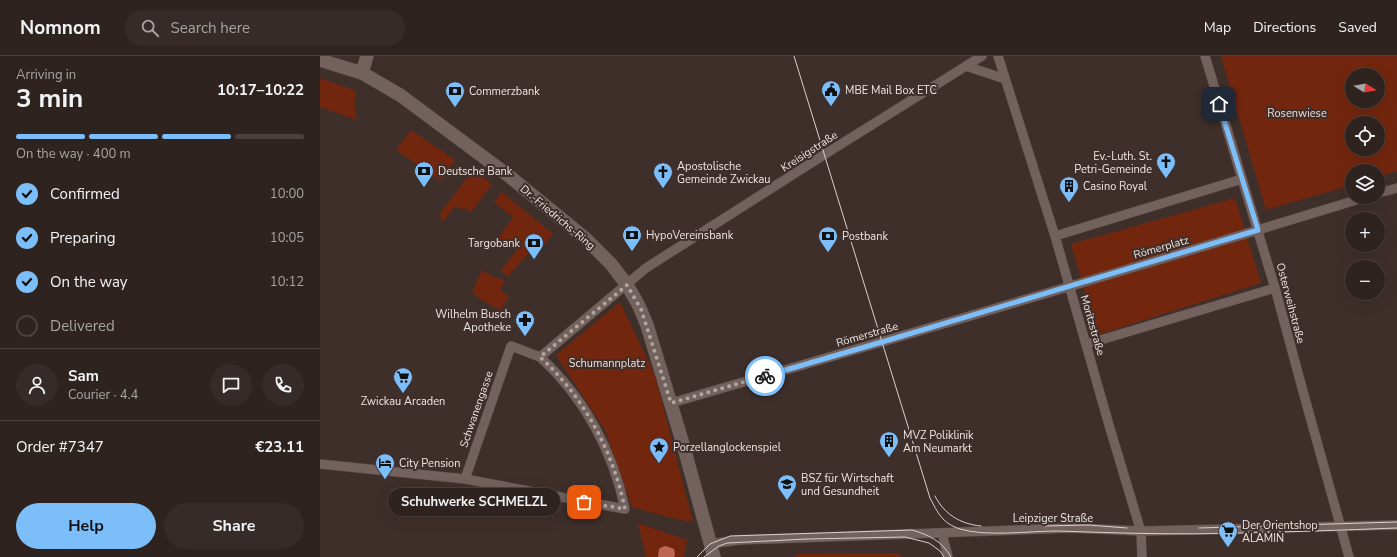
<!DOCTYPE html>
<meta charset="utf-8">
<style>
:root{--surface:#2f2320;--page:#372b29;--text:#f1f3f6;--muted:#a7a4a5;--line:#4a403e;--accent:#7cbef9}
body{margin:0;font-family:"Nunito Sans",sans-serif;background:var(--page);color:var(--text);height:100vh;display:flex;flex-direction:column;font-size:15px;white-space:nowrap}
*{box-sizing:border-box;margin:0}
p{font-size:13px;color:var(--muted)}
.icon{flex:none;width:22px;height:22px;fill:none;stroke:currentColor;stroke-width:2;stroke-linecap:round;stroke-linejoin:round}
.map{position:relative;flex:1;overflow:hidden}
.side{display:flex;flex-direction:column;background:var(--surface);width:320px}
.side>*{flex:none}
.needle{width:26px;rotate:101deg}
.fabs{position:absolute;left:1025px;top:12px;display:grid;gap:8px}
.fabs a{display:grid;place-items:center;width:40px;height:40px;border-radius:50%;background:var(--surface);box-shadow:0 4px 16px #0002,0 0 0 1px var(--line);font-size:20px}
.pin{position:absolute;display:grid;place-items:center;width:34px;height:34px;color:#fff;margin:-17px;border-radius:8px;box-shadow:0 2px 6px #0006}
.courier{position:absolute;display:grid;place-items:center;width:40px;height:40px;margin:-20px;border:3px solid #7cbef9;border-radius:50%;background:#fff;color:#222;box-shadow:0 1px 5px #0007}
.bubble{position:absolute;height:28px;border-radius:14px;background:var(--surface);box-shadow:0 4px 16px #0002,0 0 0 1px var(--line);font-size:13px;font-weight:700;line-height:28px;text-align:center}
.overview em{font-style:normal;font-weight:700}
.overview div{display:flex;flex-direction:column-reverse}
.overview{display:flex;align-items:center;justify-content:space-between;height:68px;padding:0 16px}
h1{font-size:26px;font-weight:700;line-height:30px}
.bar{display:grid;grid-template-columns:repeat(4,1fr);gap:6px 4px;align-content:center;height:48px;padding:0 16px}
.bar i{height:5px;border-radius:3px;background:var(--line)}
.bar .on{background:var(--accent)}
.bar p{grid-column:span 4}
.line{display:flex;align-items:center;gap:10px;padding:0 16px;border-top:1px solid var(--line)}
.line div{flex:1}
.round{display:grid;place-items:center;flex:none;width:42px;height:42px;border-radius:21px;background:var(--page)}
ol{padding:0 16px;list-style:none}
li{display:flex;align-items:center;gap:12px;height:44px}
li p{margin-inline-start:auto}
li .icon{padding:4px;border-radius:50%;background:var(--accent);color:#111;stroke-width:4}
li:last-child{color:var(--muted)}
li i{width:22px;height:22px;border:2px solid var(--line);border-radius:50%}
.cta{display:flex;gap:8px;margin-top:auto;padding:8px 16px}
.cta a{flex:1;height:46px;border-radius:24px;background:var(--accent);color:#111;font-size:16px;font-weight:700;line-height:46px;text-align:center}
.cta a+a{background:var(--page);color:var(--text)}
header{display:flex;align-items:center;gap:24px;box-sizing:border-box;height:56px;padding:0 20px;background:var(--surface);border-bottom:1px solid var(--line)}
header strong{font-size:19px}
nav{display:flex;gap:22px;margin-inline-start:auto;font-size:14px}
.search{width:280px;height:36px;background:var(--page);display:flex;align-items:center;gap:10px;box-sizing:border-box;padding:0 14px;border-radius:22px;color:var(--muted);font-size:15px}
main{display:flex;flex:1;min-height:0}
.map>svg:first-child{display:block}
.green{fill:#73260e;fill-rule:evenodd}
.water{fill:#bc6850}
.lines{fill:none;stroke-linecap:round;stroke-linejoin:round}
.street-casing{stroke:#594c49;stroke-width:10}
.secondary-casing{stroke:#594c49;stroke-width:14}
.street{stroke:#73615d;stroke-width:9}
.secondary{stroke:#73615d;stroke-width:13}
.tram{stroke:#dacfcc;stroke-width:1}
.done{stroke:#b1a5a1;stroke-width:4;stroke-dasharray:0 7.2}
.route{stroke:#7cbef9;stroke-width:5}
.labels{text-anchor:middle;stroke-width:4;stroke-linejoin:round;paint-order:stroke}
.poi-label{font-size:11px;fill:#eee4e1;stroke:#3f2f2b;text-anchor:start}
.park-label{font-size:11px;fill:#f4dcd5;stroke:#3f2f2b}
.street-label{font-size:11px;fill:#eee4e1;stroke:#3f2f2b}
</style>
<header>
<strong>Nomnom</strong>
<div class="search"><svg class="icon" aria-label="search" viewBox="0 0 24 24"><circle cx="10" cy="10" r="6"/><path d="M15 15l6 6"/></svg>Search here</div>
<nav><a>Map</a><a>Directions</a><a>Saved</a></nav>
</header>
<main>
<section class="side">
<div class="overview"><div><h1>3 min</h1><p>Arriving in</p></div><em>10:17–10:22</em></div>
<div class="bar"><i class="on"></i><i class="on"></i><i class="on"></i><i></i><p>On the way · 400 m</p></div>
<ol>
<li><svg class="icon" aria-label="check" viewBox="0 0 24 24"><path d="M5 12l5 5 9-10"/></svg>Confirmed<p>10:00</p></li>
<li><svg class="icon" aria-label="check" viewBox="0 0 24 24"><path d="M5 12l5 5 9-10"/></svg>Preparing<p>10:05</p></li>
<li><svg class="icon" aria-label="check" viewBox="0 0 24 24"><path d="M5 12l5 5 9-10"/></svg>On the way<p>10:12</p></li>
<li><i></i>Delivered</li>
</ol>
<div class="line" style="height:72px"><a class="round"><svg class="icon" aria-label="person" viewBox="0 0 24 24"><circle cx="12" cy="8" r="4"/><path d="M4 21q1-7 8-7t8 7"/></svg></a><div><b>Sam</b><p>Courier · 4.4</p></div><a class="round"><svg class="icon" aria-label="chat" viewBox="0 0 24 24"><path d="M4 5h16v11H9l-5 4z"/></svg></a><a class="round"><svg class="icon" aria-label="phone" viewBox="0 0 24 24"><path d="M5 4h4l2 5-3 2q2 4 5 5l2-3 5 2v4C11 20 4 13 5 4z"/></svg></a></div>
<div class="line" style="height:52px"><div>Order #7347</div><b>€23.11</b></div>
<div class="cta"><a>Help</a><a>Share</a></div>
</section>
<div class="map">
<svg width="1077" height="501" viewBox="0 0 1077 501">
<rect width="100%" height="100%" fill="#3f2f2b"/>
<g class="green">
<path d="M901,0H1077V115L1058,121V115H1032V129L946,154ZM1032,19H1058V45H1032ZM1032,67H1058V93H1032Z"/>
<path d="M0,22L36,35C34,45 34,53 37,64L0,51Z"/>
<polygon points="91,74 135,104 121,125 76,94"/>
<polygon points="153,114 172,128 149,159 149,155 146,152 142,154 136,149 122,167 120,157"/>
<polygon points="182,136 233,178 217,196 213,193 187,221 181,214 196,195 178,182 193,161 174,146"/>
<polygon points="915,142 941,227 777,279 751,188"/>
<polygon points="162,214 178,223 179,221 185,227 180,233 189,241 180,254 160,243 152,236"/>
<polygon points="300,246 335,319 373,466 351,462 312,451 285,374 236,299"/>
<polygon points="318,467 367,484 364,501 326,501"/>
<polygon points="580,497 581,501 476,501 476,498"/>
</g>
<polygon class="water" points="346,490 354,493 355,498 354,501 338,501 339,493 342,491"/>
<g class="lines">
<defs>
<g id="street">
<polyline points="678,0 735,180 789,369 819,469 821,475 822,501"/>
<polyline points="885,0 955,232 984,339 1029,501"/>
<polyline points="646,10 685,23"/>
<polyline points="1058,137 1077,132"/>
<polyline points="735,180 922,123"/>
<polyline points="767,288 955,232"/>
<path d="M351,347C583,280 815,212 1046,141"/>
<path d="M0,408L145,423L305,453C293,395 264,341 220,301"/>
<polyline points="145,423 191,290 220,301 326,212 510,95 662,0"/>
<polyline points="622,477 628,501"/>
<polyline points="390,488 419,484 752,472 821,475 1077,469"/>
</g>
<g id="secondary">
<polyline points="0,4 42,17 80,39 189,120 266,183 291,208 307,229 318,248 327,269 363,388 394,501"/>
<polyline points="42,17 47,0"/>
</g>
</defs>
<use href="#street" class="street-casing"/>
<use href="#secondary" class="secondary-casing"/>
<use href="#street" class="street"/>
<use href="#secondary" class="secondary"/>
<g class="tram">
<path d="M474,0L610,442C618,457 622,467 640,473C666,481 709,475 737,475C798,477 858,479 919,477C972,476 1024,474 1077,472"/>
<path d="M615,440C624,458 640,468 661,470"/>
<polyline points="725,470 768,469 807,472"/>
<polyline points="879,472 1077,466"/>
<path d="M377,501L390,488L410,480L592,474C609,479 622,485 631,501"/>
<polyline points="384,501 399,490 407,487 487,483 585,481 609,487 620,495 624,501"/>
</g>
</g>
<g class="lines">
<path class="done" d="M264,446L305,453C293,395 264,341 220,301L307,229L321,253L351,347L445,320"/>
<polyline class="route" points="445,320 562,286 938,174 899,48"/>
</g>
<defs>
<symbol id="civic-pin" viewBox="-11 -11 22 30"><path d="M0 17L-7.5 6A9.5 9.5 0 1 1 7.5 6Z" fill="#7cbef9" stroke="#3f2f2b"/><path d="M-.6-6.5H3V-4.5H.6V-3L4-1V1h2V6H-6V1h2V-1L-.6-3ZM-1.2 2.5V6h2.4V2.5Z" fill="#111"/></symbol>
<symbol id="bank-pin" viewBox="-11 -11 22 30"><path d="M0 17L-7.5 6A9.5 9.5 0 1 1 7.5 6Z" fill="#7cbef9" stroke="#3f2f2b"/><path d="M-6-4H6V4H-6ZM0-2.3a2.3 2.3 0 1 0 0 4.6a2.3 2.3 0 1 0 0-4.6Z" fill="#111"/></symbol>
<symbol id="church-pin" viewBox="-11 -11 22 30"><path d="M0 17L-7.5 6A9.5 9.5 0 1 1 7.5 6Z" fill="#7cbef9" stroke="#3f2f2b"/><path d="M-1.2-6h2.4v3.5h3.3v2.4h-3.3V6h-2.4V-.1h-3.3v-2.4h3.3Z" fill="#111"/></symbol>
<symbol id="building-pin" viewBox="-11 -11 22 30"><path d="M0 17L-7.5 6A9.5 9.5 0 1 1 7.5 6Z" fill="#7cbef9" stroke="#3f2f2b"/><path d="M-4-6H4V6H1V3H-1V6H-4ZM-2.5-4.3h1.7v1.8h-1.7ZM.8-4.3h1.7v1.8H.8ZM-2.5-1h1.7V.8h-1.7ZM.8-1h1.7V.8H.8Z" fill="#111"/></symbol>
<symbol id="pharmacy-pin" viewBox="-11 -11 22 30"><path d="M0 17L-7.5 6A9.5 9.5 0 1 1 7.5 6Z" fill="#7cbef9" stroke="#3f2f2b"/><path d="M-2-6h4v4h4v4h-4v4h-4v-4h-4v-4h4Z" fill="#111"/></symbol>
<symbol id="supermarket-pin" viewBox="-11 -11 22 30"><path d="M0 17L-7.5 6A9.5 9.5 0 1 1 7.5 6Z" fill="#7cbef9" stroke="#3f2f2b"/><path d="M-6-5.5h2.5l.6 2H6L4.5 2H-2.5L-4.4-4H-6ZM-1.5 3.2a1.3 1.3 0 1 0 .1 0ZM3 3.2a1.3 1.3 0 1 0 .1 0Z" fill="#111"/></symbol>
<symbol id="sight-pin" viewBox="-11 -11 22 30"><path d="M0 17L-7.5 6A9.5 9.5 0 1 1 7.5 6Z" fill="#7cbef9" stroke="#3f2f2b"/><path d="M0-6L1.8-2.2L6-1.7L2.9 1.2L3.7 5.4L0 3.3L-3.7 5.4L-2.9 1.2L-6-1.7L-1.8-2.2Z" fill="#111"/></symbol>
<symbol id="hotel-pin" viewBox="-11 -11 22 30"><path d="M0 17L-7.5 6A9.5 9.5 0 1 1 7.5 6Z" fill="#7cbef9" stroke="#3f2f2b"/><path d="M-6-4.5h1.5V1H6V5H4.5V3h-9V5H-6ZM-4 0a1.8 1.8 0 1 1 3.6 0ZM.5 0V-2.5h3Q6-2.5 6 0Z" fill="#111"/></symbol>
<symbol id="school-pin" viewBox="-11 -11 22 30"><path d="M0 17L-7.5 6A9.5 9.5 0 1 1 7.5 6Z" fill="#7cbef9" stroke="#3f2f2b"/><path d="M0-5L7-2L0 1L-7-2ZM-4 1L0 2.5L4 1V4Q0 6-4 4Z" fill="#111"/></symbol>
</defs>
<g fill-rule="evenodd">
<use href="#civic-pin" x="500" y="23" width="22" height="30"/>
<use href="#bank-pin" x="124" y="24" width="22" height="30"/>
<use href="#church-pin" x="835" y="95" width="22" height="30"/>
<use href="#bank-pin" x="93" y="104" width="22" height="30"/>
<use href="#church-pin" x="332" y="105" width="22" height="30"/>
<use href="#building-pin" x="738" y="119" width="22" height="30"/>
<use href="#bank-pin" x="301" y="168" width="22" height="30"/>
<use href="#bank-pin" x="497" y="169" width="22" height="30"/>
<use href="#bank-pin" x="203" y="176" width="22" height="30"/>
<use href="#pharmacy-pin" x="194" y="253" width="22" height="30"/>
<use href="#supermarket-pin" x="72" y="310" width="22" height="30"/>
<use href="#building-pin" x="558" y="374" width="22" height="30"/>
<use href="#sight-pin" x="328" y="380" width="22" height="30"/>
<use href="#hotel-pin" x="54" y="396" width="22" height="30"/>
<use href="#school-pin" x="456" y="417" width="22" height="30"/>
<use href="#supermarket-pin" x="897" y="464" width="22" height="30"/>
</g>
<g class="labels">
<g class="poi-label">
<text x="525" y="38">MBE Mail Box ETC</text>
<text x="149" y="39">Commerzbank</text>
<text x="832" y="104" text-anchor="end">Ev.-Luth. St.<tspan x="832" dy="13">Petri-Gemeinde</tspan></text>
<text x="357" y="114">Apostolische<tspan x="357" dy="13">Gemeinde Zwickau</tspan></text>
<text x="118" y="119">Deutsche Bank</text>
<text x="763" y="134">Casino Royal</text>
<text x="326" y="183">HypoVereinsbank</text>
<text x="522" y="184">Postbank</text>
<text x="200" y="191" text-anchor="end">Targobank</text>
<text x="191" y="262" text-anchor="end">Wilhelm Busch<tspan x="191" dy="13">Apotheke</tspan></text>
<text x="83" y="349" text-anchor="middle">Zwickau Arcaden</text>
<text x="583" y="383">MVZ Poliklinik<tspan x="583" dy="13">Am Neumarkt</tspan></text>
<text x="353" y="395">Porzellanglockenspiel</text>
<text x="79" y="411">City Pension</text>
<text x="481" y="426">BSZ für Wirtschaft<tspan x="481" dy="13">und Gesundheit</tspan></text>
<text x="922" y="473">Der Orientshop<tspan x="922" dy="13">ALAMIN</tspan></text>
</g>
<g class="park-label">
<text x="977" y="61">Rosenwiese</text>
<text x="287" y="311">Schumannplatz</text>
</g>
<g class="street-label">
<text transform="translate(489 95) rotate(-33)" y="4">Kreisigstraße</text>
<text transform="translate(238 161) rotate(40)" y="4">Dr.-Friedrichs-Ring</text>
<text transform="translate(841 191) rotate(-16)" y="4">Römerplatz</text>
<text transform="translate(971 247) rotate(75)" y="4">Osterweihstraße</text>
<text transform="translate(773 269) rotate(74)" y="4">Moritzstraße</text>
<text transform="translate(547 278) rotate(-16)" y="4">Römerstraße</text>
<text transform="translate(156 353) rotate(-71)" y="4">Schwanengasse</text>
<text x="733" y="466">Leipziger Straße</text>
</g>
</g>
</svg>
<div class="fabs">
<a><svg class="needle" viewBox="-14 -14 28 28"><path d="M0-13l5 13h-10z" fill="#e53935"/><path d="M0 13l5-13h-10z" fill="#a7a4a5"/></svg></a>
<a><svg class="icon" aria-label="locate" viewBox="0 0 24 24"><circle cx="12" cy="12" r="6"/><path d="M12 2v4M12 18v4M2 12h4M18 12h4"/></svg></a>
<a><svg class="icon" aria-label="layers" viewBox="0 0 24 24"><path d="M12 4l9 5-9 5-9-5zM3 14l9 5 9-5"/></svg></a>
<a>+</a>
<a>−</a>
</div>
<div class="pin" style="left:264px;top:446px;background:#ea580c"><svg class="icon" aria-label="bag" viewBox="0 0 24 24"><path d="M5 8h14l-1 12H6zM9 8a3 3 0 0 1 6 0"/></svg></div>
<div class="pin" style="left:899px;top:48px;background:#1f2937"><svg class="icon" aria-label="home" viewBox="0 0 24 24"><path d="M3 11l9-7 9 7M6 9v11h12V9"/></svg></div>
<div class="courier" style="left:445px;top:320px"><svg class="icon" aria-label="bike" viewBox="0 0 24 24"><circle cx="6" cy="16" r="4"/><circle cx="18" cy="16" r="4"/><path d="M6 16l4-8h5l3 8M10 8l3 8H6M13 5h3"/></svg></div>
<div class="bubble" style="left:68px;top:432px;width:172px">Schuhwerke SCHMELZL</div>
</div>
</main>
